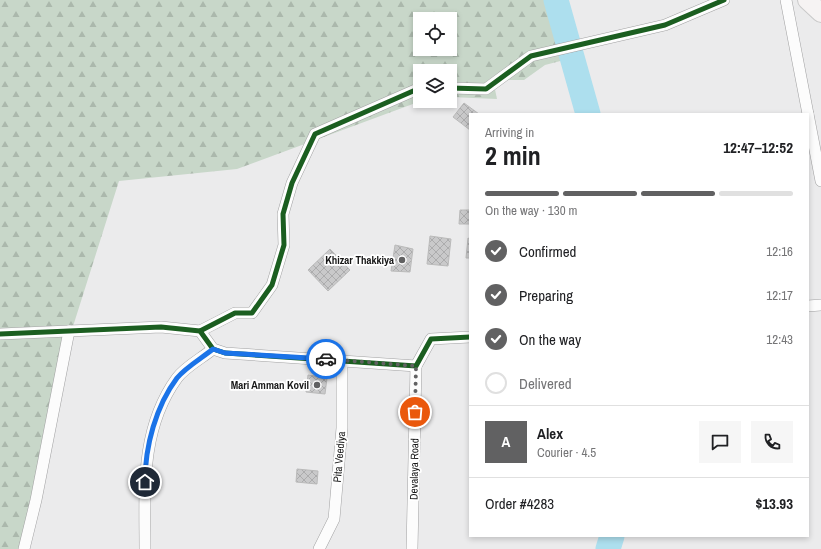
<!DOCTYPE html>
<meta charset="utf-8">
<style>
:root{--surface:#fff;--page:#f6f6f6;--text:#202124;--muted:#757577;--line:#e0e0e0;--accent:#616162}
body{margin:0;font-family:"Archivo Narrow",sans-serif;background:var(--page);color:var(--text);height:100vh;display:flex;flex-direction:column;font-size:15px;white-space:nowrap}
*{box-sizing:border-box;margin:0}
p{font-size:13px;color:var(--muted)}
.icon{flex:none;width:22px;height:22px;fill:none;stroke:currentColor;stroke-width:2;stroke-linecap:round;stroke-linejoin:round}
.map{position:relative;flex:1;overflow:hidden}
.drawer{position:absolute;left:469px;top:113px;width:340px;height:424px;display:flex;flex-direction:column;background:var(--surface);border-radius:0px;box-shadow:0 2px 6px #0003}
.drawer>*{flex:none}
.fabs{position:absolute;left:413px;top:12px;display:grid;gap:8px}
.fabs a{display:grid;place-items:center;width:44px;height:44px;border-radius:0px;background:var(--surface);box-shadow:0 2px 6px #0003;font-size:20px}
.pin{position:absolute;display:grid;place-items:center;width:34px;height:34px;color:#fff;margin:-17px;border:2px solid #fff;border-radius:50%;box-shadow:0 1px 4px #0007}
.courier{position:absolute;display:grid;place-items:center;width:40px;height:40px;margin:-20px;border:3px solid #1a73e8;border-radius:50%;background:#fff;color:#222;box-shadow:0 1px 5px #0007}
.head em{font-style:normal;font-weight:700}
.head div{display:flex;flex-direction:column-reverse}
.head{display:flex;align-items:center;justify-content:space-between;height:68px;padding:0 16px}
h1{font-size:26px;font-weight:700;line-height:30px}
.bar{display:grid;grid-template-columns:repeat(4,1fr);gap:6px 4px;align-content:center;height:48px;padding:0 16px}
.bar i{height:5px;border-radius:3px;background:var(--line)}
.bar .active{background:var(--accent)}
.bar p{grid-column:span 4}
.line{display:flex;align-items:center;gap:10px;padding:0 16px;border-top:1px solid var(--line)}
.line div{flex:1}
.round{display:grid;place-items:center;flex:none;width:42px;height:42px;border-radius:0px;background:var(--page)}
ol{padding:0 16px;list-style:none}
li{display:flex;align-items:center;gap:12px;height:44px}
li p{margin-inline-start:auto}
li .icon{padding:4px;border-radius:50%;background:var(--accent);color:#fff;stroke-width:4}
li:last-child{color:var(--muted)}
li i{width:22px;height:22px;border:2px solid var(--line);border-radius:50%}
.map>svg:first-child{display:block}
.forest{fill:url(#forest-firs);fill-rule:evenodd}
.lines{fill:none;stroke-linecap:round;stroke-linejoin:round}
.river{stroke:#addfee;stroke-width:25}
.building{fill:url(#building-cross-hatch);stroke:#bababa}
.minor-casing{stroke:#a2a2a3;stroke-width:12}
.primary-casing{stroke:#c9c9c9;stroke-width:20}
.minor{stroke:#fcfcfc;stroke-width:11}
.primary{stroke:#f6f3f3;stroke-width:18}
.cycleway-casing{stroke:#fff;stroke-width:8}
.cycleway{stroke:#1b5e20;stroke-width:5}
.done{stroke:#616162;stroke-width:4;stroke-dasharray:0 7.2}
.route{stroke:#1a73e8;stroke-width:5}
.poi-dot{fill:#616162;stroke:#fff;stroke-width:1.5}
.labels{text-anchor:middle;stroke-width:3.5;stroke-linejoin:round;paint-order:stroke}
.poi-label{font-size:11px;font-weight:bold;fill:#171717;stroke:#fff;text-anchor:end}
.street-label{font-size:11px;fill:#171717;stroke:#fff}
</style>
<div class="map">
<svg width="821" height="549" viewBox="0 0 821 549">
<defs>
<pattern id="forest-firs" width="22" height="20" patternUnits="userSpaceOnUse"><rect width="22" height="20" fill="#c8d7c9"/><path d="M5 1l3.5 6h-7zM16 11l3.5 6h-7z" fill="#abb8ac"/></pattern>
<pattern id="building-cross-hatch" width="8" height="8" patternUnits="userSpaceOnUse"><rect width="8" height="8" fill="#c9c9ca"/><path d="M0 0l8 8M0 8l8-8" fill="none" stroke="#acacad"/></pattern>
</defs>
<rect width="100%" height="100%" fill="#ebebec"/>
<path class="forest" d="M0,0H553L568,59L545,65L524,80H493L497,99L450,97V71H420L421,101L237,169L119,181L63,358L20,549H0ZM420,19H450V49H420Z"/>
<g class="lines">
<g class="river">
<polyline points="556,0 588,114"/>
<polyline points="608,549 612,536"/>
</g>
</g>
<g class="building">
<polygon points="464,103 479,114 470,114 470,130 453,117"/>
<polygon points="460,210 470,210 470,224 459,224"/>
<polygon points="430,236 451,239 448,266 427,264"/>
<polygon points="468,238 470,239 470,258 466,258"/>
<polygon points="395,245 413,249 410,272 391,271"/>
<polygon points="330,249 350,270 328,291 308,270"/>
<polygon points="308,375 327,378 325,394 306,392"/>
<polygon points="297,469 318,471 317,484 296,482"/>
</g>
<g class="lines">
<defs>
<g id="minor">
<polyline points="786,0 808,114"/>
<polyline points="450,88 486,89 531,56 665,25 724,0"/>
<polyline points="808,114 821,181"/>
<polyline points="808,306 821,305"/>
<polyline points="200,331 235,313 252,313 272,285 284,245 283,214 292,183 315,134 420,88"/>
<polyline points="0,334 161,327 200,331 213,349 225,353 416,366 431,339 470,337"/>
<polyline points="24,549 36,500 69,331"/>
<path d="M145,549C145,490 140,429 177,378C185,367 202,358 213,349"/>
<polyline points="319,549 334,519 342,428 342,361"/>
<polyline points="412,549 416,366"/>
</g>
<polyline id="primary" points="807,0 821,13"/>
</defs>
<use href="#minor" class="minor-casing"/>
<use href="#primary" class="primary-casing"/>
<use href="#minor" class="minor"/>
<use href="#primary" class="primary"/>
<defs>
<g id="cycleway">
<polyline points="450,88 486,89 531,56 665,25 724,0"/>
<polyline points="200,331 235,313 252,313 272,285 284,245 283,214 292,183 315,134 420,88"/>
<polyline points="0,334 161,327 200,331 213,349 225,353 416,366 431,339 470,337"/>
</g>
</defs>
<use href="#cycleway" class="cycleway-casing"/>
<use href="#cycleway" class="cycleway"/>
</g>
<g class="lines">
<polyline class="done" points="326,359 416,366 415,412"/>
<path class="route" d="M145,482C145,446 156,406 177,378C186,367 202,358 213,349L225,353L326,359"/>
</g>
<g class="poi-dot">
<circle cx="402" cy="260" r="4"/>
<circle cx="317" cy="385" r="4"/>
</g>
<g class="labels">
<g class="poi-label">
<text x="394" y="264">Khizar Thakkiya</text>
<text x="309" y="389">Mari Amman Kovil</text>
</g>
<g class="street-label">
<text transform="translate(339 457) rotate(-85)" y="4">Pita Veediya</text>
<text transform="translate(414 469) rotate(-89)" y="4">Devalaya Road</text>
</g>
</g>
</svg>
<div class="fabs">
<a><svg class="icon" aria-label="locate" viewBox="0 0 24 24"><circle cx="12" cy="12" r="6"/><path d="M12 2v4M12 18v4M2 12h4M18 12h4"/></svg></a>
<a><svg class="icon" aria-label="layers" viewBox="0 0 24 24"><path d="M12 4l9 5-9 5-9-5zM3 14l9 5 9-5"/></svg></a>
</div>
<div class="pin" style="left:415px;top:412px;background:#ea580c"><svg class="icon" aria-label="bag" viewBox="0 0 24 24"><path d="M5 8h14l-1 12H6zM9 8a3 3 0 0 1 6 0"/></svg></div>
<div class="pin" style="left:145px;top:482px;background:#1f2937"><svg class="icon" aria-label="home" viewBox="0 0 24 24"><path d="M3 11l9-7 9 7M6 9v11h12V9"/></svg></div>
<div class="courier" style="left:326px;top:359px"><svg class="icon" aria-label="car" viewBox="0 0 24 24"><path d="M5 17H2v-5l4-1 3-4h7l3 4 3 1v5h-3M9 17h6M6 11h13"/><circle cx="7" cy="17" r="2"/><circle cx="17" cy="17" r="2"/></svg></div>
<section class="drawer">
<div class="head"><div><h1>2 min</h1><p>Arriving in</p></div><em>12:47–12:52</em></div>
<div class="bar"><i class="active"></i><i class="active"></i><i class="active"></i><i></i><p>On the way · 130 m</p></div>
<ol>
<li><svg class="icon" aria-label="check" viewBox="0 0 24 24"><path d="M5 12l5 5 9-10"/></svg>Confirmed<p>12:16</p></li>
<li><svg class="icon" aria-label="check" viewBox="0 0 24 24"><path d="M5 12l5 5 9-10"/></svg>Preparing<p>12:17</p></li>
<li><svg class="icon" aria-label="check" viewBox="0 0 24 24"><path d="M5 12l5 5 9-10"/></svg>On the way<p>12:43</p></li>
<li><i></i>Delivered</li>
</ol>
<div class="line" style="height:72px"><b class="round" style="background:var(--accent);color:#fff">A</b><div><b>Alex</b><p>Courier · 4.5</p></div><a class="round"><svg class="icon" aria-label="chat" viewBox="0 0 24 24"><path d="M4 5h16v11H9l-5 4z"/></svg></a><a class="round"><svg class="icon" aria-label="phone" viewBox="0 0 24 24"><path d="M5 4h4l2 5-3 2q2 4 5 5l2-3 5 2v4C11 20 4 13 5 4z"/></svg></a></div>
<div class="line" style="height:52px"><div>Order #4283</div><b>$13.93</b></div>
</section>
</div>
